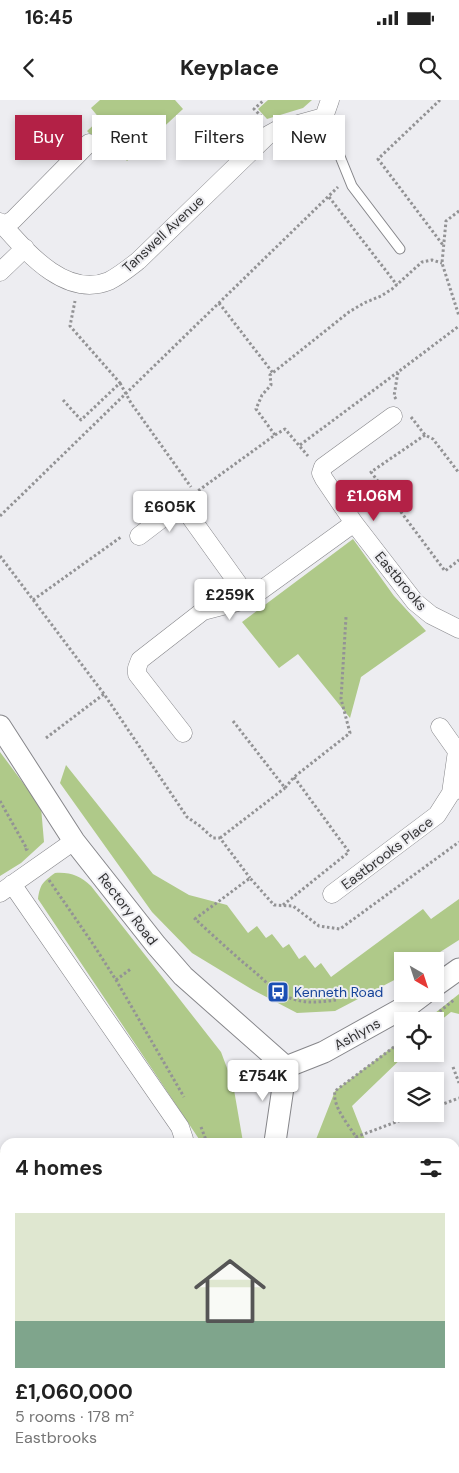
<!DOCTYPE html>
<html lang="en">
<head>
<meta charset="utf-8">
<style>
  body { margin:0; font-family:"DM Sans",sans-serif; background:#f6f6f6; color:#222; height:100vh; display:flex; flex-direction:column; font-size:19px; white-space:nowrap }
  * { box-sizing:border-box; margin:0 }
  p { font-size:16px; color:#767676 }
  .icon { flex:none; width:28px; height:28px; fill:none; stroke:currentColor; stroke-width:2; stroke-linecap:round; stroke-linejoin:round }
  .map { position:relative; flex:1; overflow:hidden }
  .sheet { position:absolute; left:0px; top:1038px; width:460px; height:336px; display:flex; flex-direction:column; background:#fff; border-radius:15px 15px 0 0; box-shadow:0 2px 8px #0003 }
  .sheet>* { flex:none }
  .top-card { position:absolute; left:15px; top:15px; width:430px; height:45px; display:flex; gap:10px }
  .needle { width:32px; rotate:141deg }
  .buttons { position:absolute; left:394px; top:852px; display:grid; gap:10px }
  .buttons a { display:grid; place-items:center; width:50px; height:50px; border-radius:0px; background:#fff; box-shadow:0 2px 8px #0003; font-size:25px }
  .price { position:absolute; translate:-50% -42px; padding:0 11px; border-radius:5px; background:#fff; color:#222; font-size:16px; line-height:32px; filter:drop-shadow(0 1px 2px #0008) }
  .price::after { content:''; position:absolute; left:50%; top:30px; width:15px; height:11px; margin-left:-8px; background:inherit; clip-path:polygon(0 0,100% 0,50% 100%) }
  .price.current { background:#b32146; color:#fff }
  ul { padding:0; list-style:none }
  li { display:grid; align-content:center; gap:10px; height:265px; padding:0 15px }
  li+li { border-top:1px solid #e0e0e0 }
  li span { display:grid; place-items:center; height:155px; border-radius:0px; color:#555 }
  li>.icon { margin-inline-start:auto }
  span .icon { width:90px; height:90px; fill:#fffc; stroke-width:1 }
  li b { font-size:21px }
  h2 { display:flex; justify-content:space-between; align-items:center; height:60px; padding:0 15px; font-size:21px }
  .tag { padding:0 18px; border-radius:0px; background:#fff; box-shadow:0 2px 8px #0003; font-size:18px; line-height:45px }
  .tag.current { background:#b32146; color:#fff }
  .status { display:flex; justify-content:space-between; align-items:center; height:35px; padding:0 25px; background:#fff; direction:ltr }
  .status svg { height:14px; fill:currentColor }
  header { display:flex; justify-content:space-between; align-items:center; height:65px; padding:0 15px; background:#fff; font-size:22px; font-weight:700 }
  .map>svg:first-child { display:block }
  .green { fill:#afc989 }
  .forest { fill:#aeca84 }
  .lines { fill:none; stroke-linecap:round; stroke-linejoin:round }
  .service-casing { stroke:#86868a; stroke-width:11 }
  .minor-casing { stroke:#86868a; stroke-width:19 }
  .tertiary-casing { stroke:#86868a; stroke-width:23 }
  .path { stroke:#939395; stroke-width:3; stroke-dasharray:2.5 2.5; stroke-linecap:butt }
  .service { stroke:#fff; stroke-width:9 }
  .minor { stroke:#fff; stroke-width:18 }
  .tertiary { stroke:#fff; stroke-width:21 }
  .labels { text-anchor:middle; stroke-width:4; stroke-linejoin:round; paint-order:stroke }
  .street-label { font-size:14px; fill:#333334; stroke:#ededf1 }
  .transit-label { font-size:14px; fill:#164399; stroke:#ededf1; text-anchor:start }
</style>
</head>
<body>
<div class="status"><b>16:45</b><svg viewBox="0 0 49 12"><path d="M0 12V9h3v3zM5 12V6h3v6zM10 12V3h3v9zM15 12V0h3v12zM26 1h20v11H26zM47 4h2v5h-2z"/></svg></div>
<header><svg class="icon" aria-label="back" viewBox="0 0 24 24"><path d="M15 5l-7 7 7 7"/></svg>Keyplace<svg class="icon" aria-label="search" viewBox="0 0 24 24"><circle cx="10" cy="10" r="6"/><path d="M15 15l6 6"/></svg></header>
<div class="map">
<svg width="459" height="1373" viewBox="0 0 459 1373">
  <rect width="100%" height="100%" fill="#ededf1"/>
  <path class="green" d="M100,0H175L183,9L127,61L105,37L96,40L87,31L100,19L91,8Z
    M268,0H312L303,8L267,19L258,9Z
    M353,439L394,496L426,531L361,577L350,618L298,554L279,568L242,522Z
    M0,652L41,707L44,742L21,763L0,776Z
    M66,665L153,774L189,795L227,805L248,833L257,826L266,838L272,834L283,848L289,844L299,859L305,855L315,868L321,863L331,877L423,809L431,819L459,799V840L426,861H402V876L335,911L297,913L253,890L192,853L152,812L60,683Z
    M55,773C71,772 80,776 91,786L221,952L233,984L243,1042H201L38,799C40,784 43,782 55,773Z
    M402,940V954H406L352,1006L366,1042H315L335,991Z
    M0,1051L5,1059V1224L0,1229Z
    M163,1369H207L210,1373H161Z
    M282,1369H336L331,1373H277Z
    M337,1369H370L375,1373H341Z"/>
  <path class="forest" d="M459,894V914L451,912L435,925V921H425Z
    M0,1058L5,1065V1112L0,1119Z
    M0,1323L5,1329V1369H33L36,1373H2L0,1370Z"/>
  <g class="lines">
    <g class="service-casing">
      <path id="service" d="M324,17L352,86L400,149"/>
    </g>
    <g class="minor-casing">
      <path id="minor" d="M0,122C26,151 65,199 109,181C119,176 129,168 138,161L268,35L277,30L324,17L330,0
        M3,126L13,120L89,43
        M0,172L25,148
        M393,316L323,367L321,373L324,379L354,423L415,502L431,515L459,529
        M139,436L181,404L249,499
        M440,627L457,651L451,693
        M183,633L137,574V568L140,560L203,511L249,499L354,423
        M12,784L180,1027L184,1039L183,1042
        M0,793L74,741
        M332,794L437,715L451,693L459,688
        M455,1257L459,1254
        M5,1264L3,1277L5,1287
        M384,1369L389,1373"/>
    </g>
    <g class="tertiary-casing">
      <path id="tertiary" d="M0,626L74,741L156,845L183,876L286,967
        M435,886L459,869
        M286,967L324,952L412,903L424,894
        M275,1042L286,967
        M146,1373L149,1369"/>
    </g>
    <path class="path" d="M440,0L378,59L443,145
      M262,17L254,9L264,0
      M329,97L397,185
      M459,111L446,121L442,163L459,216
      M219,203L273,273
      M120,283L131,303L191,387
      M396,299L394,296L398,272L459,226
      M63,300L81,320L120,283L70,226L75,201
      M411,317L425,335L433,339L459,373
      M275,335L285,329L308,356
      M425,335L371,372L445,471L459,460
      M300,345L398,272
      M195,392V393L275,335L256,309L262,295L271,285L270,275L349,212L364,203L381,196L392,189L422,162L432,160L442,163
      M0,416L338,87
      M0,456L104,594L187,717L200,726L213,738H220L250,778
      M33,500L121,437
      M233,621L285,688L294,677L350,633L341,599L346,517
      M46,638L104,594
      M0,701L27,749L25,750
      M220,738L285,688
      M49,780L93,844L116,880L184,997
      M283,805L349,752L294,677
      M116,880L132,868
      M336,900C321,902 305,904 290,898C277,893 266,882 256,873C235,856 215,837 195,819L250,778L274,805L293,806L319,826L340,829L459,742
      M428,921L455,899
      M402,941L335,991C332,1006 348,1024 356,1037L417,1014
      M453,967L459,983
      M435,1007L459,998
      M201,1027L206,1040L205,1042
      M353,1042L356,1037
      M455,1066L459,1064
      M455,1137L459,1134
      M0,1200L5,1195
      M197,1369L203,1373
      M332,1369L337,1373
      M418,1369L420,1373
      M188,1373L189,1369
      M325,1373L330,1369"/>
    <use href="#service" class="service"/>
    <use href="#minor" class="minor"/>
    <use href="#tertiary" class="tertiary"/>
  </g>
  <defs>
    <g id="bus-square" transform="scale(1.125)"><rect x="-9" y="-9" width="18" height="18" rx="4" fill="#1a4fb4" stroke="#ededf1"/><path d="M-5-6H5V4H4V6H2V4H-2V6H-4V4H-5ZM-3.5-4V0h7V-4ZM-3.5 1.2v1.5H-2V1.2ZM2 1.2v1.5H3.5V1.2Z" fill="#fff"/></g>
  </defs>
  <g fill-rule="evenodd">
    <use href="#bus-square" x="278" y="892"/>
  </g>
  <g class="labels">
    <g class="street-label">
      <text transform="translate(163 134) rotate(-43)" y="5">Tanswell Avenue</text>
      <text transform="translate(401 481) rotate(50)" y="5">Eastbrooks</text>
      <text transform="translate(387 753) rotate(-37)" y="5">Eastbrooks Place</text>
      <text transform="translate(128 809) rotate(52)" y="5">Rectory Road</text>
      <text transform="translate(357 934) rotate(-29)" y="5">Ashlyns</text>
    </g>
    <g class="transit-label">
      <text x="294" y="897">Kenneth Road</text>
    </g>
  </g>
</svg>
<div class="buttons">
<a><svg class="needle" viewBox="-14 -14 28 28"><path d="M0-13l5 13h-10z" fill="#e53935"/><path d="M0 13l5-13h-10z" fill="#767676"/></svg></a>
<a><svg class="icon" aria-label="locate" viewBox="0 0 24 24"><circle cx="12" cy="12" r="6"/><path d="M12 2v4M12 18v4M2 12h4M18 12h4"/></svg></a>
<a><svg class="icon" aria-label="layers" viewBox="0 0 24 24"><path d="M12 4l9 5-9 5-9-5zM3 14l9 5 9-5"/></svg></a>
</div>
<b class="price current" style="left:374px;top:422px">£1.06M</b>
<b class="price" style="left:170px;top:433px">£605K</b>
<b class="price" style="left:230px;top:521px">£259K</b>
<b class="price" style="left:263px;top:1002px">£754K</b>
<div class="top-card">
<a class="tag current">Buy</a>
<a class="tag">Rent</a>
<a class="tag">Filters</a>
<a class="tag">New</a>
</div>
<section class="sheet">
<h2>4 homes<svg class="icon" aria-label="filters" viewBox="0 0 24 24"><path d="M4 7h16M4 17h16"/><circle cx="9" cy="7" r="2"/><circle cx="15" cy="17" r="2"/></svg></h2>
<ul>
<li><span style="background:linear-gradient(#dfe7d0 70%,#7fa58c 0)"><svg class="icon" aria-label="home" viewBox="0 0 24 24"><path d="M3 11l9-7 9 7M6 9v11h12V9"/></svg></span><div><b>£1,060,000</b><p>5 rooms · 178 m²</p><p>Eastbrooks</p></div></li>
</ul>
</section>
</div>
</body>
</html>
